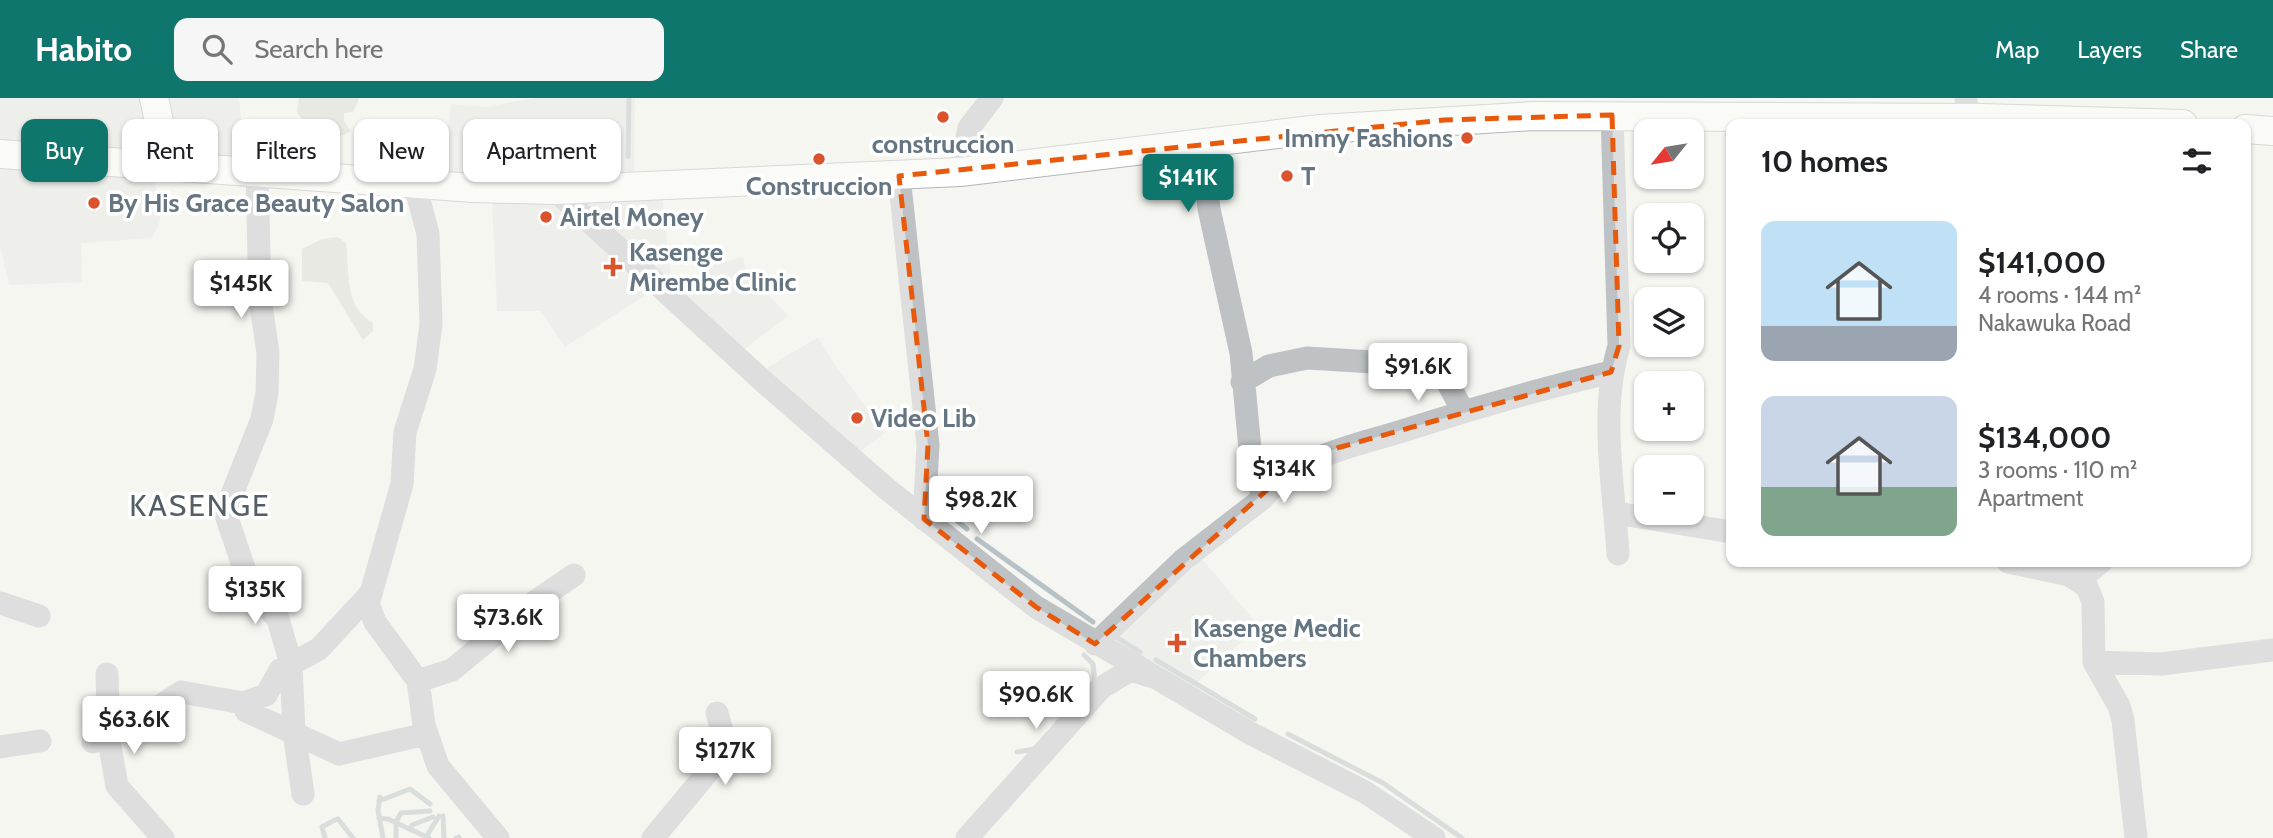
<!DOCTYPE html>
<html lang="en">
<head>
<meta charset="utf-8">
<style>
  body { margin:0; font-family:Cabin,sans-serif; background:#f6f6f6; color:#202124; height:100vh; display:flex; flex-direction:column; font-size:26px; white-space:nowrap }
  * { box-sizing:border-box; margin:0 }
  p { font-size:23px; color:#757577 }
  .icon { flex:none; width:38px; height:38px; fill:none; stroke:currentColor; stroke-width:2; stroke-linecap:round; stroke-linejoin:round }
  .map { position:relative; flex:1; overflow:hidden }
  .sheet { position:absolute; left:1726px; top:21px; width:525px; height:448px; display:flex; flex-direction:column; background:#fff; border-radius:14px; box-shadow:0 2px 5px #0004 }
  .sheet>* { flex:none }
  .banner { position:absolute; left:21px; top:21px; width:665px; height:63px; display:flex; gap:14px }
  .needle { width:46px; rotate:240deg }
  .tools { position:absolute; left:1634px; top:21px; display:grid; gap:14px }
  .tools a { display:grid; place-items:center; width:70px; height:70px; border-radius:14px; background:#fff; box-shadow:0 2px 5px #0004; font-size:35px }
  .price { position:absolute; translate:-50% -60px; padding:0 16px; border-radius:7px; background:#fff; color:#222; font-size:23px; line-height:46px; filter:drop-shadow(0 2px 4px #0008) }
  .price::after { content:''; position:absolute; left:50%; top:42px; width:21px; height:16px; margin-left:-10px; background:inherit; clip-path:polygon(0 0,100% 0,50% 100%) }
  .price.active { background:#0f766e; color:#fff }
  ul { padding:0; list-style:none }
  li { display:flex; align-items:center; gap:21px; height:175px; padding:0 35px }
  li span { display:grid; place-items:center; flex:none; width:196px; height:140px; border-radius:14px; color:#555 }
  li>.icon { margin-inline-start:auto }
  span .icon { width:84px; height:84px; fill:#fffc; stroke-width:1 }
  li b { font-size:30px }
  h2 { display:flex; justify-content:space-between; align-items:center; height:84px; padding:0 35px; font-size:30px }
  .pill { padding:0 24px; border-radius:14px; background:#fff; box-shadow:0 2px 5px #0004; font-size:24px; line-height:63px }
  .pill.active { background:#0f766e; color:#fff }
  header { display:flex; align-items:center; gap:42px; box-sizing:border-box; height:98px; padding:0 35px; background:#0f766e; color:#fff }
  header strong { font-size:33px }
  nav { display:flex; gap:38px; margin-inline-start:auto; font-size:24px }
  .search { width:490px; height:63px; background:#f6f6f6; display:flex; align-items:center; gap:18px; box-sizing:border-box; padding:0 24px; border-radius:14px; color:#757577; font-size:26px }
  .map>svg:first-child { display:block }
  .built { fill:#e5e6e5 }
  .green { fill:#d4dad1 }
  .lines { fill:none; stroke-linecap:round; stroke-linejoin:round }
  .stream { stroke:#b7c2c6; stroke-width:5 }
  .major-casing { stroke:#b1b6b9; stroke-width:30 }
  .minor { stroke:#bec2c5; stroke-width:23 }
  .major { stroke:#fff; stroke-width:28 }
  .marked { fill:none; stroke:#e8590c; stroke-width:5; stroke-dasharray:14 9; stroke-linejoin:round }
  .poi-dot { fill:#da532d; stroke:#fff; stroke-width:2.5 }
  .labels { text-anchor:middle; stroke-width:7; stroke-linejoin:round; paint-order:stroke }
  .poi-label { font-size:26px; font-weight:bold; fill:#657581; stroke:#fff; text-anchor:start }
  .quarter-label { font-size:30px; letter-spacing:2px; fill:#535e66; stroke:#fff }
</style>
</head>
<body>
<header>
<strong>Habito</strong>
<div class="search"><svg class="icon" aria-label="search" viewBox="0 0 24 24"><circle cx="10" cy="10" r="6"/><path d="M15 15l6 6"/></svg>Search here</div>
<nav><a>Map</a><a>Layers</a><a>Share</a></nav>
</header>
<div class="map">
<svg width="2273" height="740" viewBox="0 0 2273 740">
  <rect width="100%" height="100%" fill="#f5f5f1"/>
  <path class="built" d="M0,0H147L158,53L0,42Z
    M161,0H239L245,62L174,56Z
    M535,0H635L634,77L588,81L443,75L451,6L485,9Z
    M0,66L146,71L164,105L159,126L152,140L81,145L82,184L9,187L0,148Z
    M662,96L672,187L702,185L703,169L743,159L746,173L788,218L743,252L590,115L588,105L594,99Z
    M492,101L553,104L653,192L565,249L541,213H487H497Z
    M818,239L837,270L885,335L858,355L765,271Z
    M1196,454L1259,528L1192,589L1108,542Z"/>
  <path class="green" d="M299,0H359L353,14L344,15V23L351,33L344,37H312L308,27L297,15Z
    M338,139L346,145C350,174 343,208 373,225V233L363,242L328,185L302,183V151L322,141Z"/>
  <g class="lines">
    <path class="stream" d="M628,59L629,0
      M938,407L967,431
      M977,441L1093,524
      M1113,537L1140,554
      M1084,557L1093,566L1095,585
      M1156,562L1255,621
      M1128,584L1133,582L1149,587
      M1288,636L1383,685L1462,740
      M1017,654L1035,651
      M380,699L378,712L383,740
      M379,703L410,691L430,706
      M443,718L444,740
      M379,720L388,721L429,740
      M338,721L353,740
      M410,731L412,727L433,719
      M426,739L439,718
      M325,740L322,729L335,722
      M396,740V724L401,715L430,713
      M456,740L459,739"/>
    <g class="major-casing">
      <path id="major" d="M154,0L168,66
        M2245,31L2273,33
        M0,56L473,90L555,92L960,74L1320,31L1534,18L1981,20L2183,26"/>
    </g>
    <path class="minor" d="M1966,0L1967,20
      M1612,17L1619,248C1599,313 1614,390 1618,456
      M257,73L260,200L268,255L267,295L262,321L225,414L251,491L278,521L291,566L294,634L303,696
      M960,74L969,30L992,0
      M899,78L928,347L924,421
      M414,83L428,136L431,226L425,271L405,334L402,386L368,506L375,524L418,583L424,627L438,668L498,740
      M555,92L764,284L887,391L1036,509L1250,635L1365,694L1434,740
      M1242,284L1269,268L1307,260L1423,267L1444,278L1463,313
      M1263,400C1300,354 1362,347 1415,329C1480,308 1544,290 1611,274
      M1616,415L1731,434
      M2008,464L2069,477L2087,489L2093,504L2094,564L2119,608L2123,622L2136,740
      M2079,482L2101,464
      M0,505L39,518
      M1095,546L1183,462L1263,400L1250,351L1241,255L1209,111L1202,44
      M2094,564L2161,566L2273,552
      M107,576L109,643L117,688L163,740
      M418,583L452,572L533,505L574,477
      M246,613L339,656L426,636
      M93,644L130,617L154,612L181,594L243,605L266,597L280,572L319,551L370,496
      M0,649L40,643
      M653,740L718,662L724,640L717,615
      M967,740L1101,590L1137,568"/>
    <use href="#major" class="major"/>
  </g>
  <path d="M0 0H2273V740H0ZM1612,17L1619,248L1611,274L1337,350L1278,382L1095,546L1036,509L924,421L928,347L899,78L1444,22Z" fill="#f5f5f1" fill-opacity=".55" fill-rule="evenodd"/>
  <path class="marked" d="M1612,17L1619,248L1611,274L1337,350L1278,382L1095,546L1036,509L924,421L928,347L899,78L1444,22Z"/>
  <g class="poi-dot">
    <circle cx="943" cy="19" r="7"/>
    <circle cx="1467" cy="40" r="7"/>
    <circle cx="819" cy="61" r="7"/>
    <circle cx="1287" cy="78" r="7"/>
    <circle cx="94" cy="105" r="7"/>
    <circle cx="546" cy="119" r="7"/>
    <path d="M609.5 158.5h7v7h7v7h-7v7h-7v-7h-7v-7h7z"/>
    <circle cx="857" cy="320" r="7"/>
    <path d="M1173.5 534.5h7v7h7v7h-7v7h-7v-7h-7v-7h7z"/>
  </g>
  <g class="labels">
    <g class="poi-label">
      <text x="1453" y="49" text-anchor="end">Immy Fashions</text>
      <text x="943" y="55" text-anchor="middle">construccion</text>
      <text x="1301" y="87">T</text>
      <text x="819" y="97" text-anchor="middle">Construccion</text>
      <text x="108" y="114">By His Grace Beauty Salon</text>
      <text x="560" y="128">Airtel Money</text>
      <text x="629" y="163">Kasenge<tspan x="629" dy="30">Mirembe Clinic</tspan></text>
      <text x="871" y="329">Video Lib</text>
      <text x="1193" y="539">Kasenge Medic<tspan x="1193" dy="30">Chambers</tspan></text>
    </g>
    <g class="quarter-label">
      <text x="200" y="418">KASENGE</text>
    </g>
  </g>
</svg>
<div class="tools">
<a><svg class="needle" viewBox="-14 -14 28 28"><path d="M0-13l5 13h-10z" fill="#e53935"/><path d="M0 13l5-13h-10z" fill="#757577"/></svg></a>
<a><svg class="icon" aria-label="locate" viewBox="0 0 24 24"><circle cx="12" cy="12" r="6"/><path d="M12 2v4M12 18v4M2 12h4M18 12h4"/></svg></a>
<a><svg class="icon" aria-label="layers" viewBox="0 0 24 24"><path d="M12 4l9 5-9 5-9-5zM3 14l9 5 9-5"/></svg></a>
<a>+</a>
<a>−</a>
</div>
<b class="price active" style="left:1188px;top:116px">$141K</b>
<b class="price" style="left:241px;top:222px">$145K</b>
<b class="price" style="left:1418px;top:305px">$91.6K</b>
<b class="price" style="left:1284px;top:407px">$134K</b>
<b class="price" style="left:981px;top:438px">$98.2K</b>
<b class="price" style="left:255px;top:528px">$135K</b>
<b class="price" style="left:508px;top:556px">$73.6K</b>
<b class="price" style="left:1036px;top:633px">$90.6K</b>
<b class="price" style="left:134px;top:658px">$63.6K</b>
<b class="price" style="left:725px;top:689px">$127K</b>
<div class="banner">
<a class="pill active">Buy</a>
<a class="pill">Rent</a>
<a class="pill">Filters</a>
<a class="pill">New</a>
<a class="pill">Apartment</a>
</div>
<section class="sheet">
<h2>10 homes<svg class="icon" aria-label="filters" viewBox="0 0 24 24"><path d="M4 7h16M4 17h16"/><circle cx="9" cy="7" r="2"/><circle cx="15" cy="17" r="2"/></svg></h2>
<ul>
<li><span style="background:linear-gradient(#bfe0f5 75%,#9aa5b1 0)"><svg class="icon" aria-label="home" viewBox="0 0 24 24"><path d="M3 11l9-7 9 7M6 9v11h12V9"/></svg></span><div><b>$141,000</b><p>4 rooms · 144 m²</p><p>Nakawuka Road</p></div></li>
<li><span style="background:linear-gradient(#c9d6e8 65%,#7fa58c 0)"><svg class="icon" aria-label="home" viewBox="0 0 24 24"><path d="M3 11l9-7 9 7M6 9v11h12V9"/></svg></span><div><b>$134,000</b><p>3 rooms · 110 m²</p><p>Apartment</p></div></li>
</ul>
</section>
</div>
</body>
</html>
